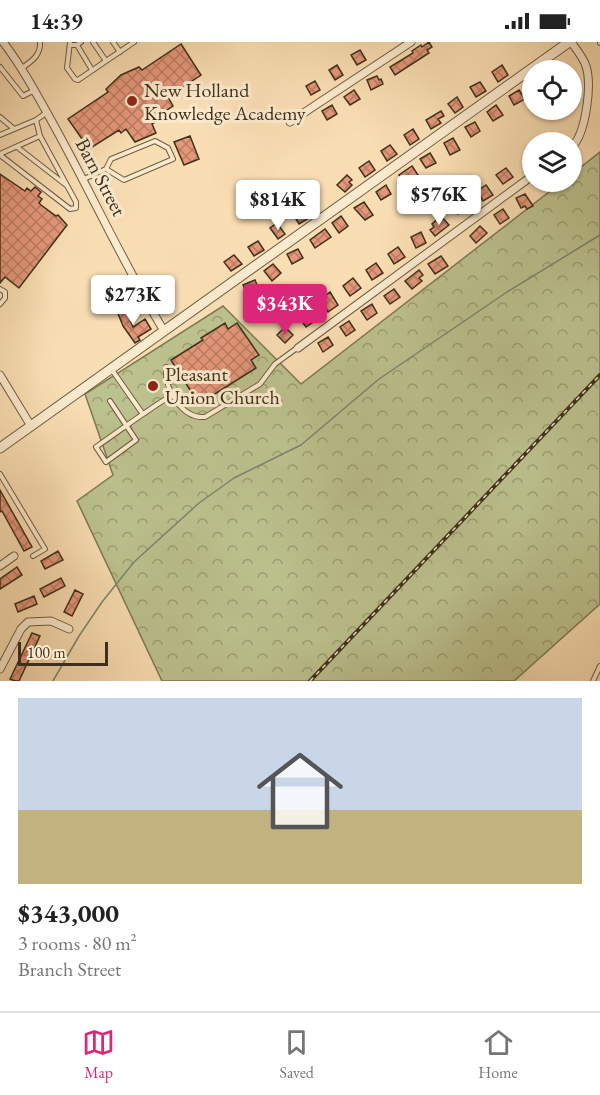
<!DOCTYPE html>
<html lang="en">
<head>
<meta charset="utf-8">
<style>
  body { margin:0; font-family:"EB Garamond",serif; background:#f2f2f2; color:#222; height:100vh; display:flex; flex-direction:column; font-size:22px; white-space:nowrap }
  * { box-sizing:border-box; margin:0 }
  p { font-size:20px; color:#767676 }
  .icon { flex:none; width:33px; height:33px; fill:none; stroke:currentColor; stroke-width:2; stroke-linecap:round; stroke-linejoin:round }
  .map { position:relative; height:639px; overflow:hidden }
  .panel { display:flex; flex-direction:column; background:#fff; flex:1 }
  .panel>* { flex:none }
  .buttons { position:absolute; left:522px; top:18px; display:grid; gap:12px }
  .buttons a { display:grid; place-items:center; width:60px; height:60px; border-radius:50%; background:#fff; box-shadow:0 2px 4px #0004; font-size:30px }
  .scale { position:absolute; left:18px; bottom:15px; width:90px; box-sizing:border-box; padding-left:6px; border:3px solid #3f301b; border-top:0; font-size:16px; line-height:21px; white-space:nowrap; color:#3f301b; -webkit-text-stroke:4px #fceace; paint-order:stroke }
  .price { position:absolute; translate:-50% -51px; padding:0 14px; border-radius:6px; background:#fff; color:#222; font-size:20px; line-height:39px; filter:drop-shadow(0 2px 3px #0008) }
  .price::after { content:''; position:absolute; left:50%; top:36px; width:18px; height:14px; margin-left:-9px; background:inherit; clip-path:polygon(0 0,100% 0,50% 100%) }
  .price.active { background:#db2777; color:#fff }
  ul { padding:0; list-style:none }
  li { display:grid; align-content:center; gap:12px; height:318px; padding:0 18px }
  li+li { border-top:2px solid #e0e0e0 }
  li span { display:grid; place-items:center; height:186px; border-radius:0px; color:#555 }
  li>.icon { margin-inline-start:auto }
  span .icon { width:108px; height:108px; fill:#fffc; stroke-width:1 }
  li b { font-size:26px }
  .status { display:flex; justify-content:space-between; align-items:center; height:42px; padding:0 30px; background:#fff; direction:ltr }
  .status svg { height:16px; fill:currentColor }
  .tab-bar { display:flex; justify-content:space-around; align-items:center; height:84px; border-top:2px solid #e0e0e0; background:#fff; font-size:16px; color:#767676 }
  .tab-bar a { display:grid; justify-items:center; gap:3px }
  .tab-bar .active { color:#db2777 }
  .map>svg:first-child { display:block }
  .forest { fill:url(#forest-crowns); stroke:#7e7954; stroke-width:1.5 }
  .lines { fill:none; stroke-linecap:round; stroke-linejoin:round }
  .stream { stroke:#79856f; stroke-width:1.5 }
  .building { fill:url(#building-cross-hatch); stroke:#3f301b; stroke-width:1.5 }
  .service-casing { stroke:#6e5c41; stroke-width:6 }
  .minor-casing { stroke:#6e5c41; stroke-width:9 }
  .tertiary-casing { stroke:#6e5c41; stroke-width:11 }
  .service { stroke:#fceace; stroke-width:4 }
  .minor { stroke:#fceace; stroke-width:7 }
  .tertiary { stroke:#fceace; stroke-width:9 }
  .rail-casing { stroke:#3f301b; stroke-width:4 }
  .rail { stroke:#fceace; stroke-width:1.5; stroke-dasharray:4.5; stroke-linecap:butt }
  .poi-dot { fill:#8f2418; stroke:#fceace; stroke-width:2 }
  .labels { text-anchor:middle; stroke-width:6; stroke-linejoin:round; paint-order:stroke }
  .poi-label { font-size:20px; fill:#3f301b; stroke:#fceace; text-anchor:start }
  .street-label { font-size:20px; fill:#3f301b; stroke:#fceace }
</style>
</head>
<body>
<div class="status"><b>14:39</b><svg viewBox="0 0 49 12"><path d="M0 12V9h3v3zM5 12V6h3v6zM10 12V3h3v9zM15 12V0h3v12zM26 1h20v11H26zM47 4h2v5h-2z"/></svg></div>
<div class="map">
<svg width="600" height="639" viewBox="0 0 600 639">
  <defs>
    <pattern id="forest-crowns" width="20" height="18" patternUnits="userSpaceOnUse" patternTransform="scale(1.5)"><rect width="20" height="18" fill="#bcc28e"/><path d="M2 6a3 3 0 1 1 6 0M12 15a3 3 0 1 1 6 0" fill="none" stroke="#9a9e73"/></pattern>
    <pattern id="building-cross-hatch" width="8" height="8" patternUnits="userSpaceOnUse" patternTransform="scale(1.5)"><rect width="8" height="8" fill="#e5977a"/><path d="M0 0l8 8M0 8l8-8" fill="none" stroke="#bb7c63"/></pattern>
  </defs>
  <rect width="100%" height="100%" fill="#fadeb3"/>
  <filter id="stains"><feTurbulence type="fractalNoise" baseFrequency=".00333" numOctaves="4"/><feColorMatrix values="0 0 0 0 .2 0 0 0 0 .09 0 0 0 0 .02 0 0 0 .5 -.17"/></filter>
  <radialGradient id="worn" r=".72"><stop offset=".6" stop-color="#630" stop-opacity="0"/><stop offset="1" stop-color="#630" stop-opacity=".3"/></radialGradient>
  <path class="forest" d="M600,110V562L514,639H162L77,459L113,433L85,352L223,264L301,342L562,140H572V132Z"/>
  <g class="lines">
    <path class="stream" d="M53,639L79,594L102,560L134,520L199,461L234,436L301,403L379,337L507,250L600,193"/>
  </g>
  <path class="building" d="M429,0L432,5L427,8L429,11L395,33L390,25L413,11L412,9L421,3L422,5Z
    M181,2L201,33L168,55L173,64L164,70L166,73L152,82L156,91L135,100L126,87L121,91L119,88L89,107L68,77L108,50L106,47L121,33L139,25L142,28Z
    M360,8L366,18L357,23L351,13Z
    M337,23L343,33L335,38L329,28Z
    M502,23L508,33L498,40L492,30Z
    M377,34L379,38L381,37L383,42L371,48L367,38Z
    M315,39L320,48L311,53L306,44Z
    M480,40L486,49L476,55L470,45Z
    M354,48L360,57L350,63L344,55Z
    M519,48L525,57L514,63L509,54Z
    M457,55L463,65L455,71L448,62Z
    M332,63L337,72L327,78L322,69Z
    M496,63L503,73L493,79L487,70Z
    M441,69L444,74L438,77L441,81L431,87L426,78Z
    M475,80L480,89L471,95L465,85Z
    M413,87L419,97L410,103L404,93Z
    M190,94L199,117L184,123L174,100Z
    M453,96L460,108L450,113L444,101Z
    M390,103L397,112L387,119L381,109Z
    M430,111L436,121L426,126L420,117Z
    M369,119L375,128L365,135L359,126Z
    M412,124L418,133L404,142L399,133Z
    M506,126L513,135L503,142L496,133Z
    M0,132L25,149L27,146L31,149L35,145L41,150L38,154L42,157L39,161L41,163L56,174L58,173L67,183L19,246L5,235L0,241Z
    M347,133L352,138L349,140L352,143L345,150L337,143Z
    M386,143L391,152L381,158L376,150Z
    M486,143L493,153L483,159L477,149Z
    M525,152L533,164L527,167L525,164L521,166L516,156Z
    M465,157L470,166L458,172L453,162Z
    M364,160L373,173L365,178L354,166Z
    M303,166L309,176L299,182L293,172Z
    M503,167L509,176L500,182L494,173Z
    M341,174L348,184L339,191L332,181Z
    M441,174L449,183L435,194L430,188L434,185L432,182Z
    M277,181L285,192L278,197L270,186Z
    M480,184L487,191L476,201L470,194Z
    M325,187L331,195L315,206L310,198Z
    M421,190L426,201L416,206L411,195Z
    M258,199L264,208L254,214L248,205Z
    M398,205L405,215L394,222L388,212Z
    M298,207L303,216L292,222L287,212Z
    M234,213L242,222L231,229L224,220Z
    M441,214L448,224L435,232L428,222Z
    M376,221L383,231L372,238L366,228Z
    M273,222L281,231L272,239L264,229Z
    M419,228L423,233L419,236L422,239L412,247L405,239Z
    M353,236L361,246L350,254L343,244Z
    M255,238L259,248L248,253L243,243Z
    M394,247L400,255L390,262L384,254Z
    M330,250L338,263L328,270L320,258Z
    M372,262L377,271L367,278L361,269Z
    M125,265L133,285L145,277L151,287L138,295L140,298L135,301L123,284L117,269Z
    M310,270L316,278L306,285L300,277Z
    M349,279L355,288L346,294L340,285Z
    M225,281L228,287L237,281L259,313L251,318L256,326L199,362L171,318L203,298L201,296Z
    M285,285L293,293L285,301L277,293Z
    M328,295L333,303L323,310L318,301Z
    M0,448L32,505L24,509L2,469L0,470Z
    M58,509L63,518L45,527L41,519Z
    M17,525L22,533L0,547V537Z
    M61,536L65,544L44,555L40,547Z
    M75,548L83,552L72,574L64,570Z
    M34,554L37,562L18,570L15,562Z
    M32,591L40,594L19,639H15L10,637Z"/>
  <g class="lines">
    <g class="service-casing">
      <path id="service" d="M70,0L67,26L75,37L78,38L134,0
        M93,0L106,19
        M113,0L120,10
        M600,0V1
        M70,3H77L81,0
        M77,3L92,28
        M0,25L23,54L35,48
        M22,26C32,19 41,13 40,0
        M0,75L14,87
        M0,93L36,78L46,71
        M17,105L66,143
        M0,112L40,94
        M0,113L70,167L76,166V160L40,94L36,78
        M84,137L106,127L111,117L155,99L168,106L173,117L124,138L106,127
        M0,247L5,250V256L0,262
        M166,325C164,347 182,377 205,375L260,342L275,322L297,306
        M112,328L142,371
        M110,359L136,398L106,420L96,405C122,387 146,369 172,353
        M0,432L45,507L33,514
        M593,639L600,624"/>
    </g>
    <g class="minor-casing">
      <path id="minor" d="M3,0C22,25 36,51 51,78C90,148 123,221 164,289
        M571,0C576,7 583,15 586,24C592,43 586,91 572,105
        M290,80L411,0
        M298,306L532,134
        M0,333L31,384
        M0,524L14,514
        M0,627L21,587L28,580L51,579L69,587"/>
    </g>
    <g class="tertiary-casing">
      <path id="tertiary" d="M0,406L569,0"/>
    </g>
    <use href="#service" class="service"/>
    <use href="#minor" class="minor"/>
    <use href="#tertiary" class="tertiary"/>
    <g class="rail-casing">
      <path id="rail" d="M310,639L600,333"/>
    </g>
    <use href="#rail" class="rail"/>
  </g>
  <g class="poi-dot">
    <circle cx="132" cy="59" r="6"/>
    <circle cx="153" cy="344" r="6"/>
  </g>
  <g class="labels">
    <g class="poi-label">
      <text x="144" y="55">New Holland<tspan x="144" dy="23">Knowledge Academy</tspan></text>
      <text x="165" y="339">Pleasant<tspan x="165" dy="23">Union Church</tspan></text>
    </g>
    <g class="street-label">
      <text transform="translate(101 135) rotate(62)" y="7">Barn Street</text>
    </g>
  </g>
  <rect width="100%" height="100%" filter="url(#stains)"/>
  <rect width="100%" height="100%" fill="url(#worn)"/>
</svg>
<div class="buttons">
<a><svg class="icon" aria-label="locate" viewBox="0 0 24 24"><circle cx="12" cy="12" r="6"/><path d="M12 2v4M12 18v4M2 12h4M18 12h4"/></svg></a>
<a><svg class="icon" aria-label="layers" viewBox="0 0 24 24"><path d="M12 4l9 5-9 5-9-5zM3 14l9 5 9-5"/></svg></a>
</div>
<div class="scale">100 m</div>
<b class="price" style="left:439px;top:184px">$576K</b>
<b class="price" style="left:278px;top:189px">$814K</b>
<b class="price" style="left:133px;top:284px">$273K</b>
<b class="price active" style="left:285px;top:293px">$343K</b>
</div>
<section class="panel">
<ul>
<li><span style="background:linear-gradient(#c9d6e8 60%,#c2b280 0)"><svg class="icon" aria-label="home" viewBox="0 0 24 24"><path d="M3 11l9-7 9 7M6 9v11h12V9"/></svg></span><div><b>$343,000</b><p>3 rooms · 80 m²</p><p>Branch Street</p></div></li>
</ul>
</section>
<nav class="tab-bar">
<a class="active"><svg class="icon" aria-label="map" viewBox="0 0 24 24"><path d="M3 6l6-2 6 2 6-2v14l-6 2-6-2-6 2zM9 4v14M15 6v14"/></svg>Map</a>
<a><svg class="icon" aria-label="saved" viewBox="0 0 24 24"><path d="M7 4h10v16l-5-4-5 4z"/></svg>Saved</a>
<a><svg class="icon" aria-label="home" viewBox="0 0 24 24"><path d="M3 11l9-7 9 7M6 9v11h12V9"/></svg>Home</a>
</nav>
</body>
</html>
